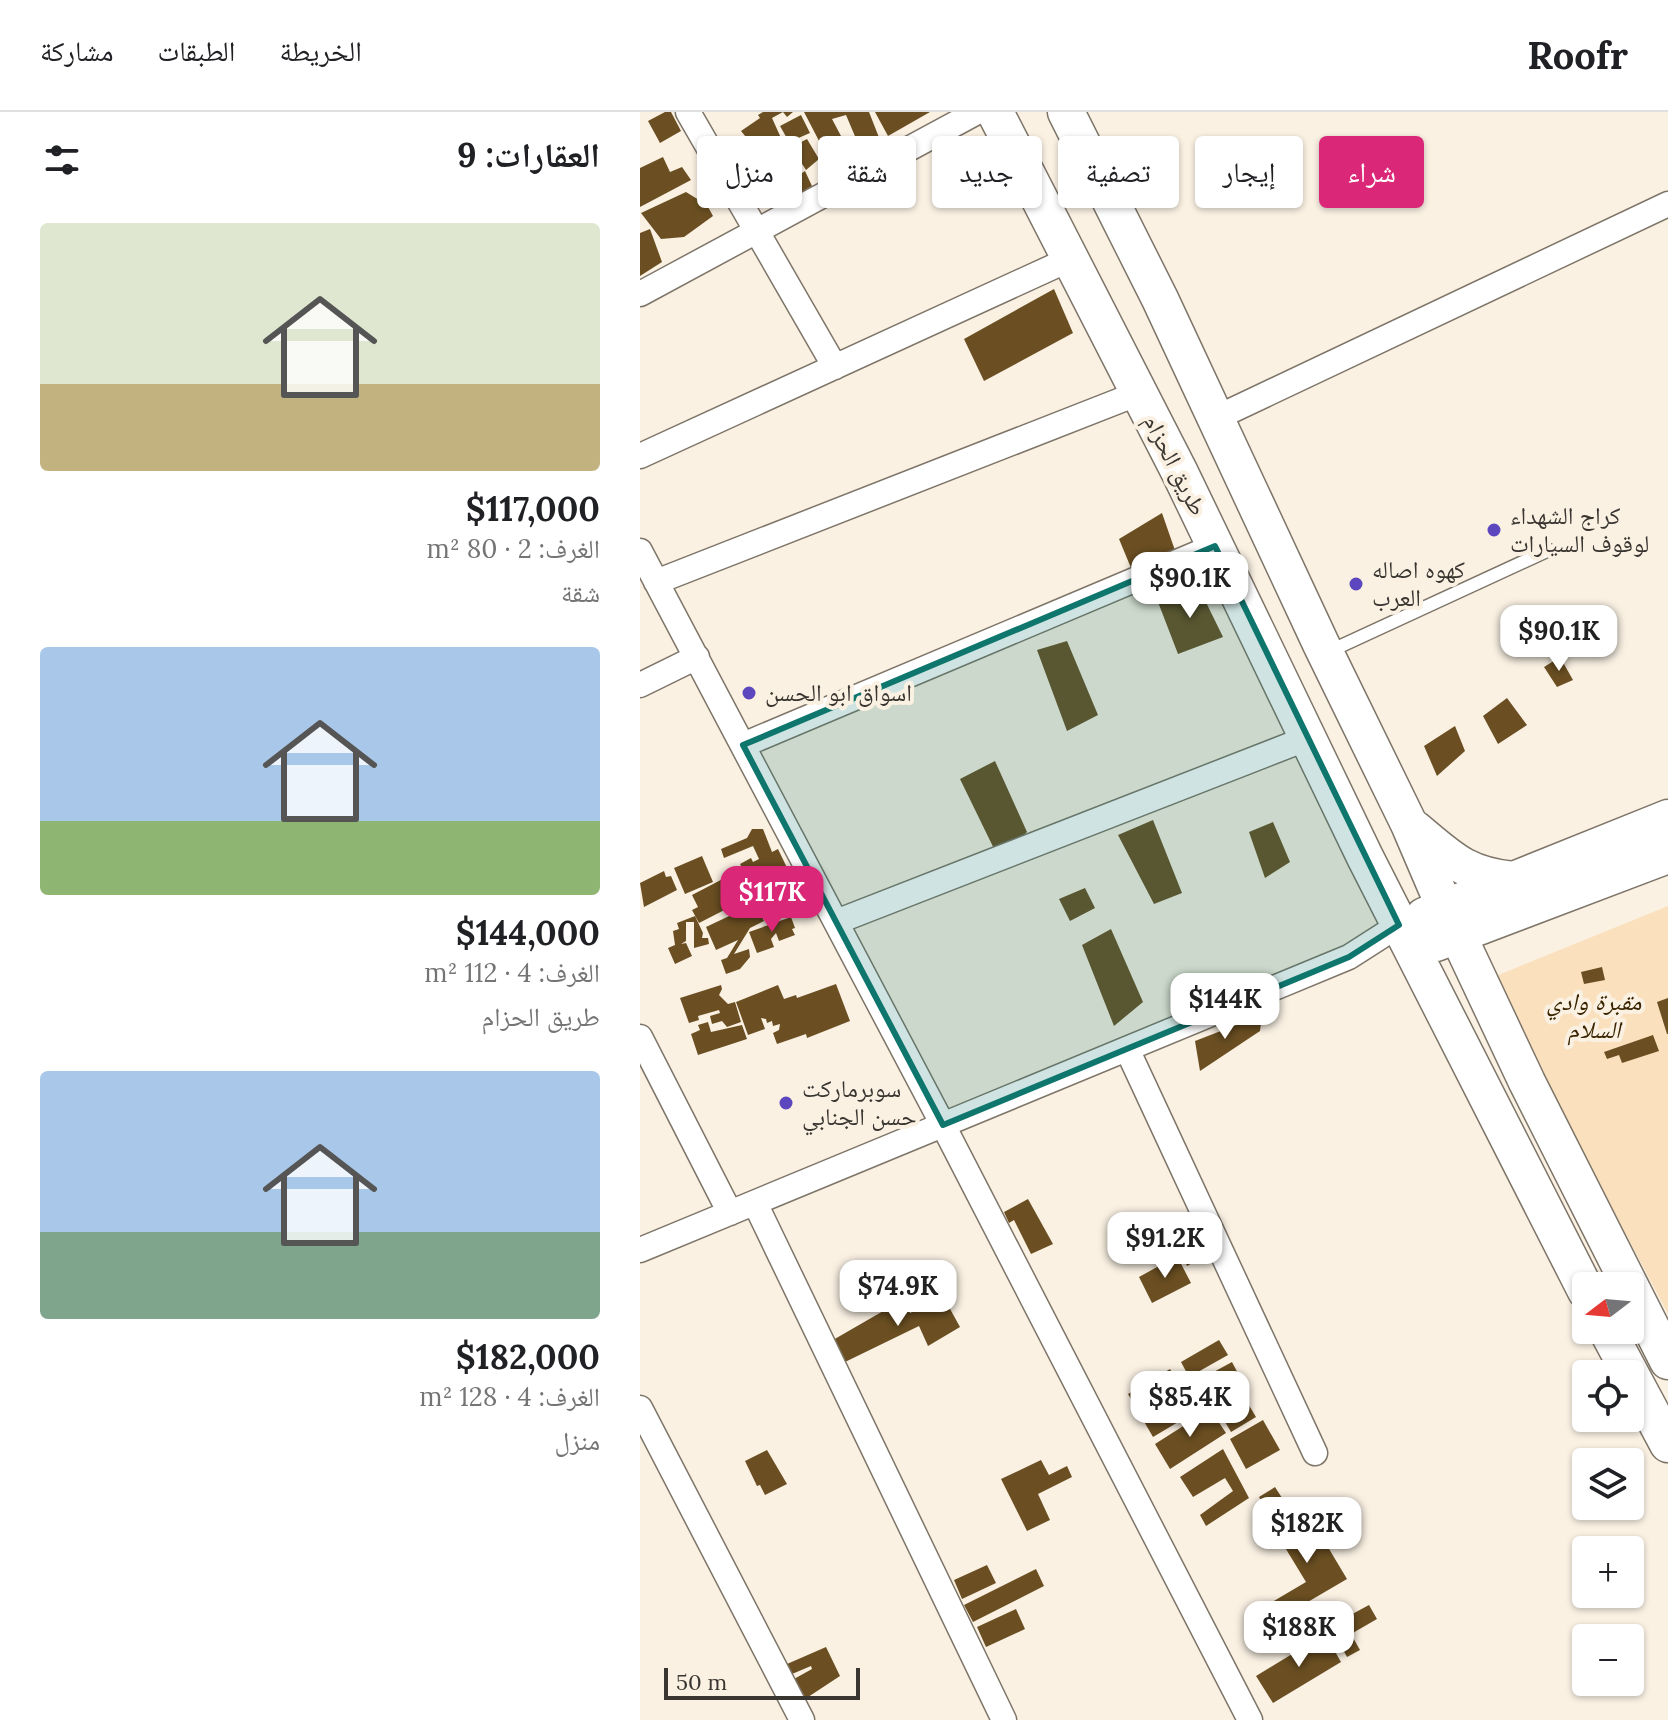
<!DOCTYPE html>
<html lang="ar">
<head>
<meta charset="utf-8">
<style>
  body { margin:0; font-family:Lora,"Noto Naskh Arabic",serif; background:#f6f6f6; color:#202124; direction:rtl; height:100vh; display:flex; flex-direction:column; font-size:30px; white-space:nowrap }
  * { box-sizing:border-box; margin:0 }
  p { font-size:26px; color:#757577 }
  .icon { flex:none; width:44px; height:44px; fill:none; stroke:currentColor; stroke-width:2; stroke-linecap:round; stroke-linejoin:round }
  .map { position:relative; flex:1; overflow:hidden; direction:ltr }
  .details { display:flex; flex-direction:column; background:#fff; width:640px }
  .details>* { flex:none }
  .hud { position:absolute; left:24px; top:24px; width:760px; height:72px; direction:rtl; display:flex; gap:16px }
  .needle { width:52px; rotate:254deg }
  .controls { position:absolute; left:932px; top:1160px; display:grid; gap:16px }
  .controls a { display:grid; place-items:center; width:72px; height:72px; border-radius:8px; background:#fff; box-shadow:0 2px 6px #0004; font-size:40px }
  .scale { position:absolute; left:24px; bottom:20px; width:196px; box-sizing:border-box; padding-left:8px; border:4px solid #393530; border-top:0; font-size:22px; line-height:28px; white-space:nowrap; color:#393530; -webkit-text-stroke:6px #faf1e3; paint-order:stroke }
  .price { position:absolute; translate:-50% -68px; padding:0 18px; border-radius:16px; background:#fff; color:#222; font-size:26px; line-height:52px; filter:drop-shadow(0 2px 4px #0008) }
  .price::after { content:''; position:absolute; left:50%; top:48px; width:24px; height:18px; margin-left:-12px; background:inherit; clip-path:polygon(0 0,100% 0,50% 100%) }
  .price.active { background:#db2777; color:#fff }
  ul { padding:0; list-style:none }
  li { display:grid; align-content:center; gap:16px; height:424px; padding:0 40px }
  li span { display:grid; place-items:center; height:248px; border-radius:8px; color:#555 }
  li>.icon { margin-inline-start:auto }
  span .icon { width:144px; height:144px; fill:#fffc; stroke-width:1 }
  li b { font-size:34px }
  h2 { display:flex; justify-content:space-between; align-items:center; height:96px; padding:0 40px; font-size:34px }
  .pill { padding:0 28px; border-radius:8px; background:#fff; box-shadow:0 2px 6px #0004; font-size:28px; line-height:72px }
  .pill.active { background:#db2777; color:#fff }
  header { display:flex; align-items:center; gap:48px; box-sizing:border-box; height:112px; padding:0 40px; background:#fff; border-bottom:2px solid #e0e0e0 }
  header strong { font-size:38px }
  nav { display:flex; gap:44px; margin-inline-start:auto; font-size:28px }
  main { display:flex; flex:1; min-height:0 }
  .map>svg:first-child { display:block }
  .green { fill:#fae0bc }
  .building { fill:#6b4f22 }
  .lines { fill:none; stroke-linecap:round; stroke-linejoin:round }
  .lane-casing { stroke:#7e7569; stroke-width:15 }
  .street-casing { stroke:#7e7569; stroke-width:27 }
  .secondary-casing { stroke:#7e7569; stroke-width:39 }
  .lane { stroke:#fff; stroke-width:12 }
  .street { stroke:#fff; stroke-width:24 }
  .secondary { stroke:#fff; stroke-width:36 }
  .marked { fill:#0f766e; fill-opacity:0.2; stroke:#0f766e; stroke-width:6; stroke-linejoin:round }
  .poi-dot { fill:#5d47bf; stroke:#faf1e3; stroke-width:3 }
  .labels { text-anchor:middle; stroke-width:8; stroke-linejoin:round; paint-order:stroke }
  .street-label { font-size:24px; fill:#393530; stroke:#faf1e3 }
  .poi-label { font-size:24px; fill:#393530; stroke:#faf1e3; text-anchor:start }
  .park-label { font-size:24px; font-style:italic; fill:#3a2500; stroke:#faf1e3 }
</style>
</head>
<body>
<header>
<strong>Roofr</strong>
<nav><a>الخريطة</a><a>الطبقات</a><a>مشاركة</a></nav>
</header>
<main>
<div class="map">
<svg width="1028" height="1608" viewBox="0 0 1028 1608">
  <rect width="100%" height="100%" fill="#faf1e3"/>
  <path class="green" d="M1028,794V1202L851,866Z"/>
  <path class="building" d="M25,0H31L41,19L20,31L8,9Z
    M123,0H153L147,5L143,0L132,6L141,26L119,41L101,19L120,6L118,3Z
    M164,0H229L240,28L220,36L206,3L192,7L210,41L191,52Z
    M235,0H290L248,24Z
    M161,3L170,21L149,30L140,14Z
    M167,27L179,47L166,58L155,41L160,51L154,54L159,63L165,59L172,74L142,91L140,88L132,92L122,75L106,83L96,65Z
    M105,31L116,47L93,58L81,42Z
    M23,45L30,60L42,55L51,68L0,95V56Z
    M46,80L67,93L73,104L44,125L21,127L1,101Z
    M10,117L22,150L0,164V121Z
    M414,177L433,221L344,269L324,227Z
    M522,401L539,450L496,468L479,427Z
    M558,474L583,525L538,542L518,490Z
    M427,529L458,603L427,619L397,538Z
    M920,545L933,568L917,575L904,555Z
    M867,586L887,613L858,632L843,604Z
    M815,614L825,639L797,664L784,634Z
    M355,649L387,720L359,747L320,667Z
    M513,708L542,781L514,792L478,723Z
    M633,710L650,750L625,766L609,720Z
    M112,717H123L132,740L138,737L151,764L59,811L52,798L58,795L52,783L98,759L106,774L122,766L118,759L107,765L100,752L111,746L113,750L119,747L113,734L84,746L81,737L107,726Z
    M62,744L73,770L45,782L34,756Z
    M24,759L26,765L31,764L37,778L4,795L0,771Z
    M148,776L149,779L117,794L124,809L110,816L94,842L109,837L110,845L100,857L86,862L81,848L87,846L98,828L76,838L66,815Z
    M445,776L455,796L430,809L419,787Z
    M55,804L63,821L62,826H68L69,832L54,836V810H46V829L41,832L46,831L52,844L35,852L28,836L35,833L33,819L39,817L37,811Z
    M151,805L155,816L152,817L155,823L139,829L136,821L131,827L134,835L117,841L109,820Z
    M471,817L503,890L474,914L442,833Z
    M962,855L965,868L944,872L941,860Z
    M196,872L210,909L167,926L166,922L137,932L133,921L139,918L140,912L133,914L132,909L127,911L126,907L121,906L125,917L108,923L96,890L138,873L144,887L156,883L157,886Z
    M81,873L82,877L79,883L88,892L95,890L101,910L87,915L82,909L72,912L70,904L80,901L79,898L58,904L59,908L49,911L40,886Z
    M1028,886V922H1027L1017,890Z
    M622,903L620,919L560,959L555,929Z
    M68,910L71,920L102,913L107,927L58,943L51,922L60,918L58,913Z
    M1013,923L1019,939L982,951L979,943L967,947L964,940Z
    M388,1087L413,1132L391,1142L374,1108L369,1111L364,1100Z
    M558,1106L572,1140L547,1154L531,1117Z
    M537,1144L551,1171L512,1191L499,1165Z
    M304,1186L320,1215L288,1234L279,1214L205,1250L193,1228L264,1187L270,1201Z
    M579,1228L588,1243L549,1265L541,1250Z
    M592,1250L601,1267L556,1291L548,1274Z
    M530,1257L555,1300L513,1325L488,1282Z
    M600,1278L616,1305L591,1320L575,1293Z
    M570,1297L586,1321L530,1357L515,1332Z
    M623,1308L640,1338L606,1357L590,1327Z
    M583,1337L609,1386L566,1414L560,1403L593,1379L585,1366L553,1385L540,1365Z
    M127,1338L147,1372L125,1383L120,1373L117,1374L105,1349Z
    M401,1348L409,1363L427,1354L432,1365L398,1382L410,1408L387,1419L361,1367Z
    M635,1375L651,1400L635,1410L619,1385Z
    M667,1400L707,1467L637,1508L627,1493L666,1470L635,1419Z
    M347,1453L356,1471L322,1487L314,1468Z
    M396,1457L404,1474L333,1510L324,1493Z
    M729,1493L737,1507L711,1522L720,1538L707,1545L690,1514Z
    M376,1497L385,1517L346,1535L337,1515Z
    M685,1522L701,1550L633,1591L616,1564Z
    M186,1535L200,1564L162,1589L154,1567L172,1557L171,1554L152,1562L147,1552Z"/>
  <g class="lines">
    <g class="lane-casing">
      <path id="lane" d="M690,539L909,438"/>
    </g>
    <g class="street-casing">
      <path id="street" d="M48,0L195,255
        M0,182L337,0
        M576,306L1028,92
        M0,344L430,147
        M0,439L303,1013L610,1608
        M16,470L499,281
        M0,573L57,545
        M103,633L575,434
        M196,810L668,626
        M0,925L90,1101
        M487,937L675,1341
        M115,1091L364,1608
        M0,1138L709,845L759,813
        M0,1296L162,1608"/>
    </g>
    <g class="secondary-casing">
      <path id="secondary" d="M355,0L540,361L725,745L946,1179
        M426,0L520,187L681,532L769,712L805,796L887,970L1028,1249
        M775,717C811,747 825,763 873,768
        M784,804L1028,706
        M796,831L1028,743
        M967,1218L1028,1332"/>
    </g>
    <use href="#lane" class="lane"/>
    <use href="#street" class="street"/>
    <use href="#secondary" class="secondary"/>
  </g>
  <path class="marked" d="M575,434L759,813L709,845L303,1013L103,633Z"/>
  <g class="poi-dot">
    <circle cx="854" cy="418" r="8"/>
    <circle cx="716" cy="472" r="8"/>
    <circle cx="109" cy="581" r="8"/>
    <circle cx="146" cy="991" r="8"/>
  </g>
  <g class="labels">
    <g class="street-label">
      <text transform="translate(535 353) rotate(63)" y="8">طريق الحزام</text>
    </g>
    <g class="poi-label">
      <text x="870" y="412">كراج الشهداء<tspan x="870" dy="28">لوقوف السيارات</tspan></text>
      <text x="732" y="466">كهوه اصاله<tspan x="732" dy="28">العرب</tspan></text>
      <text x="125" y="589">اسواق ابو الحسن</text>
      <text x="162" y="985">سوبرماركت<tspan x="162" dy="28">حسن الجنابي</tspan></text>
    </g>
    <g class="park-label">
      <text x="954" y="898">مقبرة وادي<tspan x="954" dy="28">السلام</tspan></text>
    </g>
  </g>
</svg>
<div class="controls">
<a><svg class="needle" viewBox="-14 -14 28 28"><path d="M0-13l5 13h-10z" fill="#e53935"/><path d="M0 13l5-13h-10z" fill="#757577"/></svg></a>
<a><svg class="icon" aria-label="locate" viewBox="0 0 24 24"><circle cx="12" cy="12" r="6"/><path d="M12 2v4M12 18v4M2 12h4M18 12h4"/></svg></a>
<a><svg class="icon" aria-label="layers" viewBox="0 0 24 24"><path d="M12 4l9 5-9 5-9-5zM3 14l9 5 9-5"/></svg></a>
<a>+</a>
<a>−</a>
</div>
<div class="scale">50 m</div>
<b class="price" style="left:550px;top:508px">$90.1K</b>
<b class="price" style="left:919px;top:561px">$90.1K</b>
<b class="price active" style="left:132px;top:822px">$117K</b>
<b class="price" style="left:585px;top:929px">$144K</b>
<b class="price" style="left:525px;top:1168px">$91.2K</b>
<b class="price" style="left:258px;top:1216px">$74.9K</b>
<b class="price" style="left:550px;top:1327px">$85.4K</b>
<b class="price" style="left:667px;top:1453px">$182K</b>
<b class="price" style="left:659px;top:1557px">$188K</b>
<div class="hud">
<a class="pill active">شراء</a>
<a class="pill">إيجار</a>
<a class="pill">تصفية</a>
<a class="pill">جديد</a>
<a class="pill">شقة</a>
<a class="pill">منزل</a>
</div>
</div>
<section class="details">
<h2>العقارات: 9<svg class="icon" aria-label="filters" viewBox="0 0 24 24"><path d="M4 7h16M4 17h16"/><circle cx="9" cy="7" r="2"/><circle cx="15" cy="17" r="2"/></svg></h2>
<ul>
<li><span style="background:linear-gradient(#dfe7d0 65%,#c2b280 0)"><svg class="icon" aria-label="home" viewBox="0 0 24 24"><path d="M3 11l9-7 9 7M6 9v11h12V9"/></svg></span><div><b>$117,000</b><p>الغرف: 2 · 80 m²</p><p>شقة</p></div></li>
<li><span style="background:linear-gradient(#a9c7e8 70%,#8fb573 0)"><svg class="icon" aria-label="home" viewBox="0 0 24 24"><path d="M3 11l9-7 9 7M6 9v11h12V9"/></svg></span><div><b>$144,000</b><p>الغرف: 4 · 112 m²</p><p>طريق الحزام</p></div></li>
<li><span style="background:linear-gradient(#a9c7e8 65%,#7fa58c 0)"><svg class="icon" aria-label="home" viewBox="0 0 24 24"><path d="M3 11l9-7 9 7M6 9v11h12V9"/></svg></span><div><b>$182,000</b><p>الغرف: 4 · 128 m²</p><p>منزل</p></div></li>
</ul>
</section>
</main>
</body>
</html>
